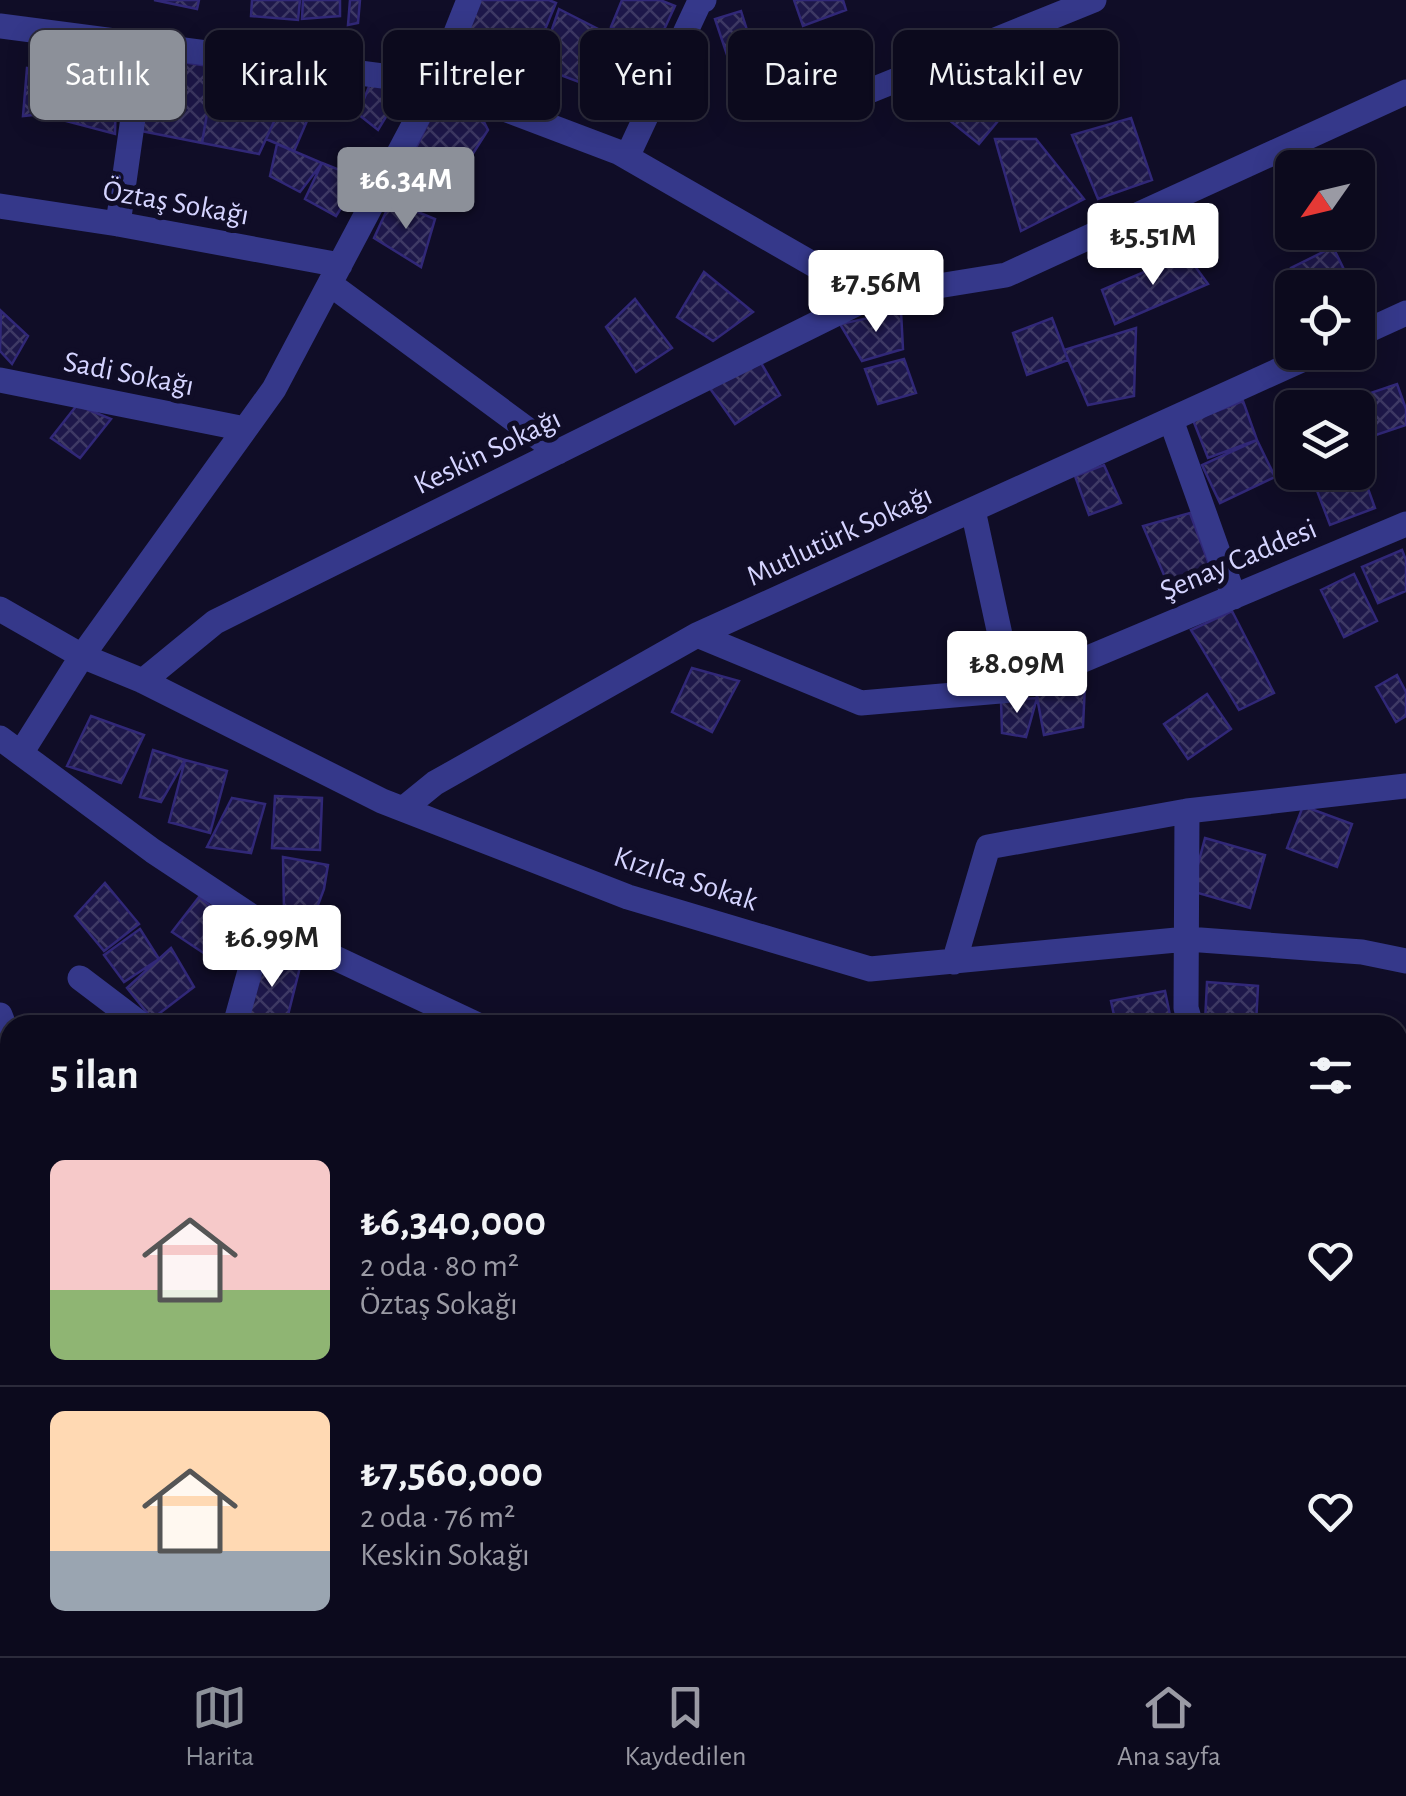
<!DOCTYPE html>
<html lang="tr">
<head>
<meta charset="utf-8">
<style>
  body { margin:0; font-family:"Alegreya Sans",sans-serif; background:#151326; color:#f1f3f6; height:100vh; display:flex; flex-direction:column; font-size:38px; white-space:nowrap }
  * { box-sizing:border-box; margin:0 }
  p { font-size:32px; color:#9a9aa4 }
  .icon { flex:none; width:55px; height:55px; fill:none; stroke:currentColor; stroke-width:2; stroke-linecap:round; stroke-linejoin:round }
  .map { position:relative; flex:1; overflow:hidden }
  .sheet { position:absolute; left:0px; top:1015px; width:1408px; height:642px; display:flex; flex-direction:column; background:#0c0a1d; border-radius:30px 30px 0 0; box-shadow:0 5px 25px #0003,0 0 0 2px #2c2b3b }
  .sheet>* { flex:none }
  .guide { position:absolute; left:30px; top:30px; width:1348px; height:90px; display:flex; gap:20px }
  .needle { width:65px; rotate:236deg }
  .buttons { position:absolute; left:1275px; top:150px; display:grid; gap:20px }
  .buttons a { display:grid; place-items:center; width:100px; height:100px; border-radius:15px; background:#0c0a1d; box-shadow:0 5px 25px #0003,0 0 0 2px #2c2b3b; font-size:50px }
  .price { position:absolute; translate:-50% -85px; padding:0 22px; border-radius:10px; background:#fff; color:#222; font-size:32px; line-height:65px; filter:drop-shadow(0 2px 5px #0008) }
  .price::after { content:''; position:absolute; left:50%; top:60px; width:30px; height:22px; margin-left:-15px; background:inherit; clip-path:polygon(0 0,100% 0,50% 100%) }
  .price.on { background:#8c9099; color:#fff }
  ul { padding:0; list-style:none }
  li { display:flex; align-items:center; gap:30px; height:250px; padding:0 50px }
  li+li { border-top:2px solid #2c2b3b }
  li span { display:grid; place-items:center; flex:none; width:280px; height:200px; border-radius:15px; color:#555 }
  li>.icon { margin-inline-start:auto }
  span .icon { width:120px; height:120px; fill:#fffc; stroke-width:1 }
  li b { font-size:42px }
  h2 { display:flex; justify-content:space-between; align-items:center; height:120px; padding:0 50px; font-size:42px }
  .tag { padding:0 35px; border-radius:15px; background:#0c0a1d; box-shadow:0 5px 25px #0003,0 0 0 2px #2c2b3b; font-size:35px; line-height:90px }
  .tag.on { background:#8c9099; color:#fff }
  .tabs { display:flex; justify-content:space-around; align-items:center; height:140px; border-top:2px solid #2c2b3b; background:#0c0a1d; font-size:28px; color:#9a9aa4 }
  .tabs a { display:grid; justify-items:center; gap:5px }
  .tabs .on { color:#8c9099 }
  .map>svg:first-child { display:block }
  .building { fill:url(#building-cross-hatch); stroke:#312878; stroke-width:2.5 }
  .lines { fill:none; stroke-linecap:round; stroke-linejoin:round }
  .minor { stroke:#35388a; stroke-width:25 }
  .tertiary { stroke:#35388a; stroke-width:25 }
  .labels { text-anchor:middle; stroke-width:10; stroke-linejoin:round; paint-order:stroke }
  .street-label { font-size:30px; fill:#d5d4ff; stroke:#100d27 }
</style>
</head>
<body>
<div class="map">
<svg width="1406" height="1656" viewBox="0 0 1406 1656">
  <defs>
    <pattern id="building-cross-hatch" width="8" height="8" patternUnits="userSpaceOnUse" patternTransform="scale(2.5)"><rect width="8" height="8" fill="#1e184a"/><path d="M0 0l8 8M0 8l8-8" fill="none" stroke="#3e3965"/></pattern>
  </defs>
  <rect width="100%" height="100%" fill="#100d27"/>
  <path class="building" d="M154,0H199L197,9Z
    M252,0H300L298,20L251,16Z
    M303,0H340V16L302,19Z
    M350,0H360L358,23L348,25Z
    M479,0H549L556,3L529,68L462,40Z
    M622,0H660L675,6L655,49L611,27Z
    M794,0H843L846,10L803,26Z
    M559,9L606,33L579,82L539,67Z
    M741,11L752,46L727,55L715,19Z
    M600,44L643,61L627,102L591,81Z
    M977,54L1022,92L979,144L933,107Z
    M149,57L215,67L202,143L141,131Z
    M215,67L293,81L259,154L202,143Z
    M27,68L53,71L42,114L23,116Z
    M61,81L116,93L115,134L55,118Z
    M370,84L403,89L378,130L358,114Z
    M288,91L313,107L294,151L266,139Z
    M438,102L484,122L488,130L437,210L397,188Z
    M1131,118L1152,180L1098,199L1072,135Z
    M995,139H1036L1084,199L1021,231Z
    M277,144L322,163L300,192L270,176Z
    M322,163L360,178L336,216L305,199Z
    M391,201L435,219L421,267L374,238Z
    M1333,247L1353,288H1298L1291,268Z
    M1186,254L1208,284L1115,324L1102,290Z
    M704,272L753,312L713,341L677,317Z
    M635,299L672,348L636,372L606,327Z
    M1,311L28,336L12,364L0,351Z
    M901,311L903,349L862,361L840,324Z
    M1052,318L1068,360L1027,375L1013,333Z
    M1136,328L1134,396L1088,405L1064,350Z
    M904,359L916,393L878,404L865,369Z
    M761,363L780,395L735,424L709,387Z
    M1397,384L1406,409V425L1358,441V408H1342L1341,403Z
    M1243,401L1257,440L1208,458L1193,420Z
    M77,405L111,419L80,458L51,438Z
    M1257,440L1275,477L1220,503L1202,465Z
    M1358,461L1375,508L1330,525L1310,472H1358Z
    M1104,465L1121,503L1089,515L1075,476Z
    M1190,513L1212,572L1170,589L1143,526Z
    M1402,550L1406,560V591L1378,603L1362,567Z
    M1354,574L1377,621L1344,637L1321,590Z
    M1232,611L1274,693L1239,710L1191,630Z
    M692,668L739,681L712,732L672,712Z
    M1397,675L1406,692V716L1396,722L1376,687Z
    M1034,681L1085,684L1083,727L1044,735Z
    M1207,694L1231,729L1188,759L1164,724Z
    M1037,698L1026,737L1002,733L1001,700Z
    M91,716L144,735L121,783L67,766Z
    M153,750L185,760L161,802L140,797Z
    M185,760L227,771L210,833L169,822Z
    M275,796L322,798L320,850L272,848Z
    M232,798L265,804L251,853L207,847Z
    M1303,806L1352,824L1337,867L1287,848Z
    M1205,838L1265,855L1250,908L1191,891Z
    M283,857L328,865L324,889L315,913L284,910Z
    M105,883L139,924L104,951L75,916Z
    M199,897L244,933L214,960L172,932Z
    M140,929L159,959L124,982L104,955Z
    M171,948L194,987L152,1019L127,988Z
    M259,957L301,963L286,1023L243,1015Z
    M1207,982L1258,986L1256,1025L1205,1022Z
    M1165,991L1172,1025H1116L1111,1001Z
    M1096,1016L1098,1025H1045Z
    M10,1108V1158L0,1163V1110Z
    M1398,1226L1406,1229V1317L1398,1314Z
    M1398,1321L1406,1324L1405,1366L1398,1363Z
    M0,1393L10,1407V1433L0,1441Z
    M1398,1410L1406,1413V1487L1398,1484Z
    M8,1435L10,1489L4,1492L0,1489V1441Z
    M0,1581L10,1590V1606L0,1622Z
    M18,1648H52L58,1656H10L8,1652Z
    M95,1648H154L158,1656H99Z
    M382,1648H442L440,1656H383Z
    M518,1648H559L555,1656H517Z
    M682,1648H730L724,1656H691Z
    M836,1648H854L864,1656H831Z
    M962,1648H1029L1027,1656H960Z
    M1299,1648H1339L1335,1656H1296Z"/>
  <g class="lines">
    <path class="minor" d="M0,26L436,83L618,152L870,297L1006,275L1406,92
      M867,92L1094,0
      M627,157L700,1L704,0
      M0,206L118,224L340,265
      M118,224L143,47
      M330,284L558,452
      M1358,335L1406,313
      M0,380L245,429
      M1171,420L1234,597
      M973,510L1012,690
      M0,609L82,656L143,681L382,801L628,897L870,969L1187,939L1362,952L1406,961
      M697,635L861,703L1012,690L1406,524
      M143,681L215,622L870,297
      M0,738L153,851L263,924L478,1025
      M21,753L82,656L274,389L436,83L469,0
      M403,809L435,783L697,635L1319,352
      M954,962L988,847L1187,811
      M80,978L142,1025
      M0,1015L10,1041
      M235,1025L263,924
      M1191,1025L1186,1008L1187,811L1406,786
      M0,1069L10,1054
      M1398,1493L1406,1496
      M0,1527L10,1542
      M80,1648L85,1656
      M380,1648L381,1656
      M892,1648L900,1656
      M1105,1648L1130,1656
      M621,1656L624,1648"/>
    <path class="tertiary" d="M1398,1191L1406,1195
      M0,1221L10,1229"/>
  </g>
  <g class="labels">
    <g class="street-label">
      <text transform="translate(176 202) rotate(10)" y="10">Öztaş Sokağı</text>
      <text transform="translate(129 373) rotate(11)" y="10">Sadi Sokağı</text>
      <text transform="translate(487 451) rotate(-26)" y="10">Keskin Sokağı</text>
      <text transform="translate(839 535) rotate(-25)" y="10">Mutlutürk Sokağı</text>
      <text transform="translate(1238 559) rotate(-23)" y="10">Şenay Caddesi</text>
      <text transform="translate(686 878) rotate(18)" y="10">Kızılca Sokak</text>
    </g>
  </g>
</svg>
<div class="buttons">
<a><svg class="needle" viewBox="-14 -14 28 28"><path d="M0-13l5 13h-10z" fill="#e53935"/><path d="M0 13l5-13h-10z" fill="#9a9aa4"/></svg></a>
<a><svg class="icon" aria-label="locate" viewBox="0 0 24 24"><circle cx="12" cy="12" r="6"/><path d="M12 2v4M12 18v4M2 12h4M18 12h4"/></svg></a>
<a><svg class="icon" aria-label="layers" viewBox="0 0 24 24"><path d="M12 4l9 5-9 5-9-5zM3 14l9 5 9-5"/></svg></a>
</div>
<b class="price on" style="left:406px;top:232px">₺6.34M</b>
<b class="price" style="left:1153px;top:288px">₺5.51M</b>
<b class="price" style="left:876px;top:335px">₺7.56M</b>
<b class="price" style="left:1017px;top:716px">₺8.09M</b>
<b class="price" style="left:272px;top:990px">₺6.99M</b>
<div class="guide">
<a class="tag on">Satılık</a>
<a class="tag">Kiralık</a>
<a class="tag">Filtreler</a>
<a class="tag">Yeni</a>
<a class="tag">Daire</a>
<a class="tag">Müstakil ev</a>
</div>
<section class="sheet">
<h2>5 ilan<svg class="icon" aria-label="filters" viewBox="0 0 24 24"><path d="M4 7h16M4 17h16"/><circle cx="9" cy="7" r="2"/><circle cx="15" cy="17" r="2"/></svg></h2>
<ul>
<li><span style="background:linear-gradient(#f6c9c9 65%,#8fb573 0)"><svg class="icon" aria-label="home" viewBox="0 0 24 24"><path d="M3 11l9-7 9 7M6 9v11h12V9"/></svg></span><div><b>₺6,340,000</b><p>2 oda · 80 m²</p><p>Öztaş Sokağı</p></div><svg class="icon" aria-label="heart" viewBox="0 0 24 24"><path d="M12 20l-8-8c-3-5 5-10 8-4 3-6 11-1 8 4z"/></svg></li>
<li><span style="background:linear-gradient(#ffd9b3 70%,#9aa5b1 0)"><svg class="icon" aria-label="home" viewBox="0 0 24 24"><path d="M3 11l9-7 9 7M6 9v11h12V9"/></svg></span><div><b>₺7,560,000</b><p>2 oda · 76 m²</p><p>Keskin Sokağı</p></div><svg class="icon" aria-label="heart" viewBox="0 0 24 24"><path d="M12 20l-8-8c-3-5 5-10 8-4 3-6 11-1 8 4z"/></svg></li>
</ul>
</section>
</div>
<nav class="tabs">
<a class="on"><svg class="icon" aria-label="map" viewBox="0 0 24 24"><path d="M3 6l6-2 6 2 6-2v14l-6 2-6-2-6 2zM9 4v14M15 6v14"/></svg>Harita</a>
<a><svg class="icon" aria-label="saved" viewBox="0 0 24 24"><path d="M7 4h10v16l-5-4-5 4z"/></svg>Kaydedilen</a>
<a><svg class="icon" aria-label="home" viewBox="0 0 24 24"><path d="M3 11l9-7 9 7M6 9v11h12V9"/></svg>Ana sayfa</a>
</nav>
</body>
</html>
